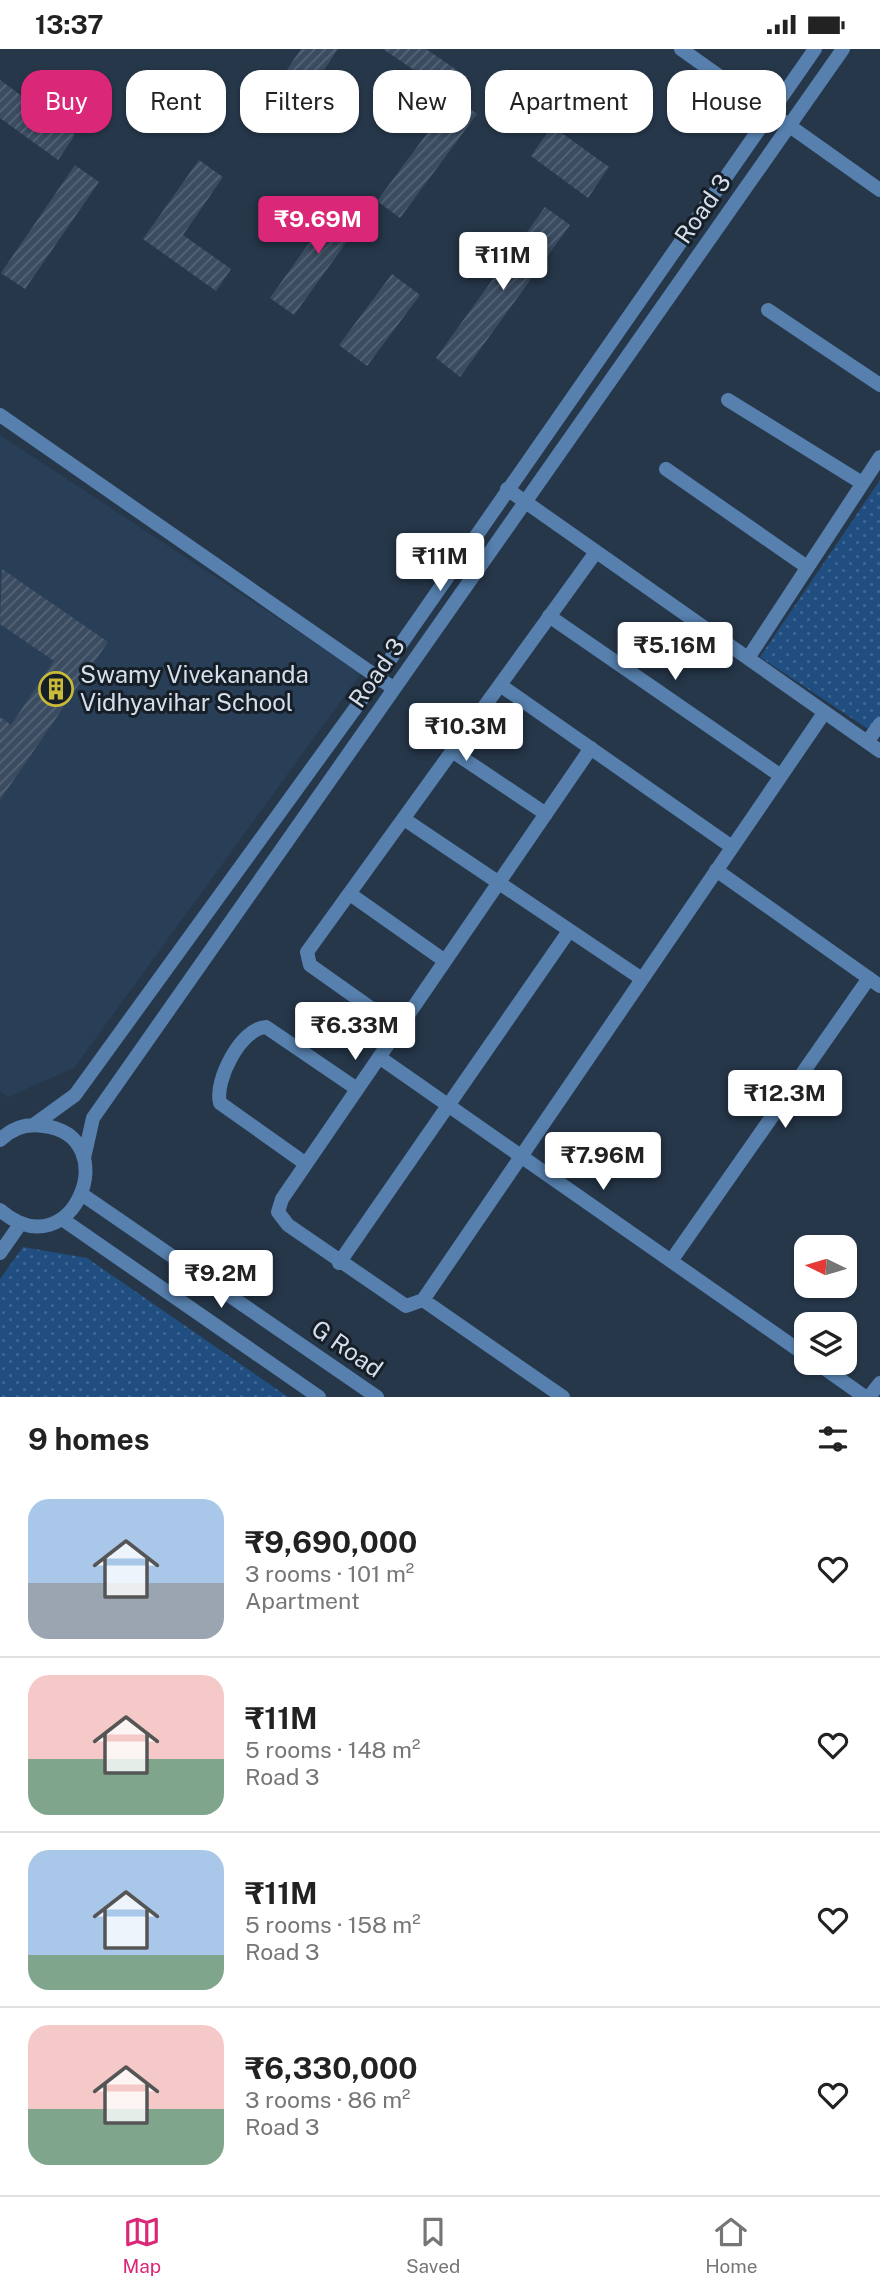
<!DOCTYPE html>
<html lang="en">
<head>
<meta charset="utf-8">
<style>
  body { margin:0; font-family:"Public Sans",sans-serif; background:#f6f6f6; color:#222; height:100vh; display:flex; flex-direction:column; font-size:26px; white-space:nowrap }
  * { box-sizing:border-box; margin:0 }
  p { font-size:23px; color:#767676 }
  .icon { flex:none; width:38px; height:38px; fill:none; stroke:currentColor; stroke-width:2; stroke-linecap:round; stroke-linejoin:round }
  .map { position:relative; height:1348px; overflow:hidden }
  .drawer { display:flex; flex-direction:column; background:#fff; flex:1 }
  .drawer>* { flex:none }
  .hud { position:absolute; left:21px; top:21px; width:838px; height:63px; display:flex; gap:14px }
  .needle { width:46px; rotate:275deg }
  .buttons { position:absolute; left:794px; top:1186px; display:grid; gap:14px }
  .buttons a { display:grid; place-items:center; width:63px; height:63px; border-radius:14px; background:#fff; box-shadow:0 2px 5px #0004; font-size:35px }
  .price { position:absolute; translate:-50% -60px; padding:0 16px; border-radius:7px; background:#fff; color:#222; font-size:23px; line-height:46px; filter:drop-shadow(0 2px 4px #0008) }
  .price::after { content:''; position:absolute; left:50%; top:42px; width:21px; height:16px; margin-left:-10px; background:inherit; clip-path:polygon(0 0,100% 0,50% 100%) }
  .price.active { background:#db2777; color:#fff }
  ul { padding:0; list-style:none }
  li { display:flex; align-items:center; gap:21px; height:175px; padding:0 28px }
  li+li { border-top:2px solid #e0e0e0 }
  li span { display:grid; place-items:center; flex:none; width:196px; height:140px; border-radius:21px; color:#555 }
  li>.icon { margin-inline-start:auto }
  span .icon { width:84px; height:84px; fill:#fffc; stroke-width:1 }
  li b { font-size:30px }
  h2 { display:flex; justify-content:space-between; align-items:center; height:84px; padding:0 28px; font-size:30px }
  .chip { padding:0 24px; border-radius:21px; background:#fff; box-shadow:0 2px 5px #0004; font-size:24px; line-height:63px }
  .chip.active { background:#db2777; color:#fff }
  .status { display:flex; justify-content:space-between; align-items:center; height:49px; padding:0 35px; background:#fff; direction:ltr }
  .status svg { height:19px; fill:currentColor }
  .tab-bar { display:flex; justify-content:space-around; align-items:center; height:98px; border-top:2px solid #e0e0e0; background:#fff; font-size:19px; color:#767676 }
  .tab-bar a { display:grid; justify-items:center; gap:4px }
  .tab-bar .active { color:#db2777 }
  .map>svg:first-child { display:block }
  .built { fill:#293f58 }
  .grass { fill:url(#grass-dots) }
  .building { fill:url(#building-hatch) }
  .lines { fill:none; stroke-linecap:round; stroke-linejoin:round }
  .minor { stroke:#5780ae; stroke-width:14 }
  .tertiary { stroke:#5780ae; stroke-width:14 }
  .labels { text-anchor:middle; stroke-width:6; stroke-linejoin:round; paint-order:stroke }
  .street-label { font-size:24px; fill:#d5dfeb; stroke:#161e27 }
  .poi-label { font-size:24px; fill:#d5dfeb; stroke:#161e27; text-anchor:start }
</style>
</head>
<body>
<div class="status"><b>13:37</b><svg viewBox="0 0 49 12"><path d="M0 12V9h3v3zM5 12V6h3v6zM10 12V3h3v9zM15 12V0h3v12zM26 1h20v11H26zM47 4h2v5h-2z"/></svg></div>
<div class="map">
<svg width="880" height="1348" viewBox="0 0 880 1348">
  <defs>
    <pattern id="grass-dots" width="8" height="8" patternUnits="userSpaceOnUse" patternTransform="scale(1.75)"><rect width="8" height="8" fill="#204e81"/><path d="M2 2h.1M6 6h.1" fill="none" stroke="#406793" stroke-width="1.8" stroke-linecap="round"/></pattern>
    <pattern id="building-hatch" width="6" height="6" patternUnits="userSpaceOnUse" patternTransform="scale(1.75)"><rect width="6" height="6" fill="#3b4c61"/><path d="M-1 1l2-2M0 6l6-6M5 7l2-2" fill="none" stroke="#566578"/></pattern>
  </defs>
  <rect width="100%" height="100%" fill="#26374a"/>
  <path class="built" d="M0,386L361,624L74,1019L8,1048L0,1042Z"/>
  <path class="grass" d="M880,431V688L760,608Z
    M23,1198L87,1209L288,1348H0V1230Z"/>
  <path class="building" d="M301,0H338L282,84L256,67Z
    M383,0H426L467,28L454,48Z
    M0,31L75,86L58,111L0,69Z
    M454,48L477,65L400,169L377,152Z
    M552,77L609,118L588,149L531,107Z
    M199,111L223,128L183,186L231,220L216,242L143,190Z
    M75,116L99,133L25,240L1,224Z
    M341,149L366,166L294,266L270,249Z
    M545,158L570,176L460,328L436,309Z
    M392,225L420,246L367,317L339,296Z
    M2,520L108,593L0,751V668L11,676L54,612L0,575Z"/>
  <g class="lines">
    <path class="minor" d="M681,0L880,141
      M768,261L880,336
      M728,351L862,434
      M0,366L393,639
      M666,420L807,518
      M507,440L880,702
      M549,567L781,727
      M748,609L880,408
      M500,636L732,798
      M867,693L880,675
      M591,699L282,1150L278,1163L288,1176L406,1257L423,1251L824,664
      M452,702L546,765
      M404,770L642,930
      M716,821L880,937
      M350,845L445,912
      M399,979L310,916L307,903L596,503
      M379,1008L807,1307
      M306,1115L220,1054C214,1032 241,979 266,978L357,1040
      M671,1212L869,929
      M339,1214L569,882
      M423,1251L563,1348
      M817,1314L865,1348
      M869,1348L880,1334"/>
    <path class="tertiary" d="M35,1075L75,1046L378,628L815,0
      M0,1091C12,1079 27,1074 44,1077C126,1087 73,1224 0,1161
      M84,1109L93,1069L843,0
      M83,1146L377,1348
      M62,1170L319,1348
      M0,1204L21,1174"/>
  </g>
  <defs>
    <g id="building-ring" transform="scale(1.75)"><circle r="9.5" fill="#161e27" stroke="#c9ba3a" stroke-width="1.5"/><path d="M-4-6H4V6H1V3H-1V6H-4ZM-2.5-4.3h1.7v1.8h-1.7ZM.8-4.3h1.7v1.8H.8ZM-2.5-1h1.7V.8h-1.7ZM.8-1h1.7V.8H.8Z" fill="#c9ba3a"/></g>
  </defs>
  <g fill-rule="evenodd">
    <use href="#building-ring" x="56" y="640"/>
  </g>
  <g class="labels">
    <g class="street-label">
      <text transform="translate(703 160) rotate(-55)" y="8">Road 3</text>
      <text transform="translate(377 624) rotate(-55)" y="8">Road 3</text>
      <text transform="translate(347 1300) rotate(35)" y="8">G Road</text>
    </g>
    <g class="poi-label">
      <text x="80" y="634">Swamy Vivekananda<tspan x="80" dy="28">Vidhyavihar School</tspan></text>
    </g>
  </g>
</svg>
<div class="buttons">
<a><svg class="needle" viewBox="-14 -14 28 28"><path d="M0-13l5 13h-10z" fill="#e53935"/><path d="M0 13l5-13h-10z" fill="#767676"/></svg></a>
<a><svg class="icon" aria-label="layers" viewBox="0 0 24 24"><path d="M12 4l9 5-9 5-9-5zM3 14l9 5 9-5"/></svg></a>
</div>
<b class="price active" style="left:318px;top:207px">₹9.69M</b>
<b class="price" style="left:503px;top:243px">₹11M</b>
<b class="price" style="left:440px;top:544px">₹11M</b>
<b class="price" style="left:675px;top:633px">₹5.16M</b>
<b class="price" style="left:466px;top:714px">₹10.3M</b>
<b class="price" style="left:355px;top:1013px">₹6.33M</b>
<b class="price" style="left:785px;top:1081px">₹12.3M</b>
<b class="price" style="left:603px;top:1143px">₹7.96M</b>
<b class="price" style="left:221px;top:1261px">₹9.2M</b>
<div class="hud">
<a class="chip active">Buy</a>
<a class="chip">Rent</a>
<a class="chip">Filters</a>
<a class="chip">New</a>
<a class="chip">Apartment</a>
<a class="chip">House</a>
</div>
</div>
<section class="drawer">
<h2>9 homes<svg class="icon" aria-label="filters" viewBox="0 0 24 24"><path d="M4 7h16M4 17h16"/><circle cx="9" cy="7" r="2"/><circle cx="15" cy="17" r="2"/></svg></h2>
<ul>
<li><span style="background:linear-gradient(#a9c7e8 60%,#9aa5b1 0)"><svg class="icon" aria-label="home" viewBox="0 0 24 24"><path d="M3 11l9-7 9 7M6 9v11h12V9"/></svg></span><div><b>₹9,690,000</b><p>3 rooms · 101 m²</p><p>Apartment</p></div><svg class="icon" aria-label="heart" viewBox="0 0 24 24"><path d="M12 20l-8-8c-3-5 5-10 8-4 3-6 11-1 8 4z"/></svg></li>
<li><span style="background:linear-gradient(#f6c9c9 60%,#7fa58c 0)"><svg class="icon" aria-label="home" viewBox="0 0 24 24"><path d="M3 11l9-7 9 7M6 9v11h12V9"/></svg></span><div><b>₹11M</b><p>5 rooms · 148 m²</p><p>Road 3</p></div><svg class="icon" aria-label="heart" viewBox="0 0 24 24"><path d="M12 20l-8-8c-3-5 5-10 8-4 3-6 11-1 8 4z"/></svg></li>
<li><span style="background:linear-gradient(#a9c7e8 75%,#7fa58c 0)"><svg class="icon" aria-label="home" viewBox="0 0 24 24"><path d="M3 11l9-7 9 7M6 9v11h12V9"/></svg></span><div><b>₹11M</b><p>5 rooms · 158 m²</p><p>Road 3</p></div><svg class="icon" aria-label="heart" viewBox="0 0 24 24"><path d="M12 20l-8-8c-3-5 5-10 8-4 3-6 11-1 8 4z"/></svg></li>
<li><span style="background:linear-gradient(#f6c9c9 60%,#7fa58c 0)"><svg class="icon" aria-label="home" viewBox="0 0 24 24"><path d="M3 11l9-7 9 7M6 9v11h12V9"/></svg></span><div><b>₹6,330,000</b><p>3 rooms · 86 m²</p><p>Road 3</p></div><svg class="icon" aria-label="heart" viewBox="0 0 24 24"><path d="M12 20l-8-8c-3-5 5-10 8-4 3-6 11-1 8 4z"/></svg></li>
</ul>
</section>
<nav class="tab-bar">
<a class="active"><svg class="icon" aria-label="map" viewBox="0 0 24 24"><path d="M3 6l6-2 6 2 6-2v14l-6 2-6-2-6 2zM9 4v14M15 6v14"/></svg>Map</a>
<a><svg class="icon" aria-label="saved" viewBox="0 0 24 24"><path d="M7 4h10v16l-5-4-5 4z"/></svg>Saved</a>
<a><svg class="icon" aria-label="home" viewBox="0 0 24 24"><path d="M3 11l9-7 9 7M6 9v11h12V9"/></svg>Home</a>
</nav>
</body>
</html>
